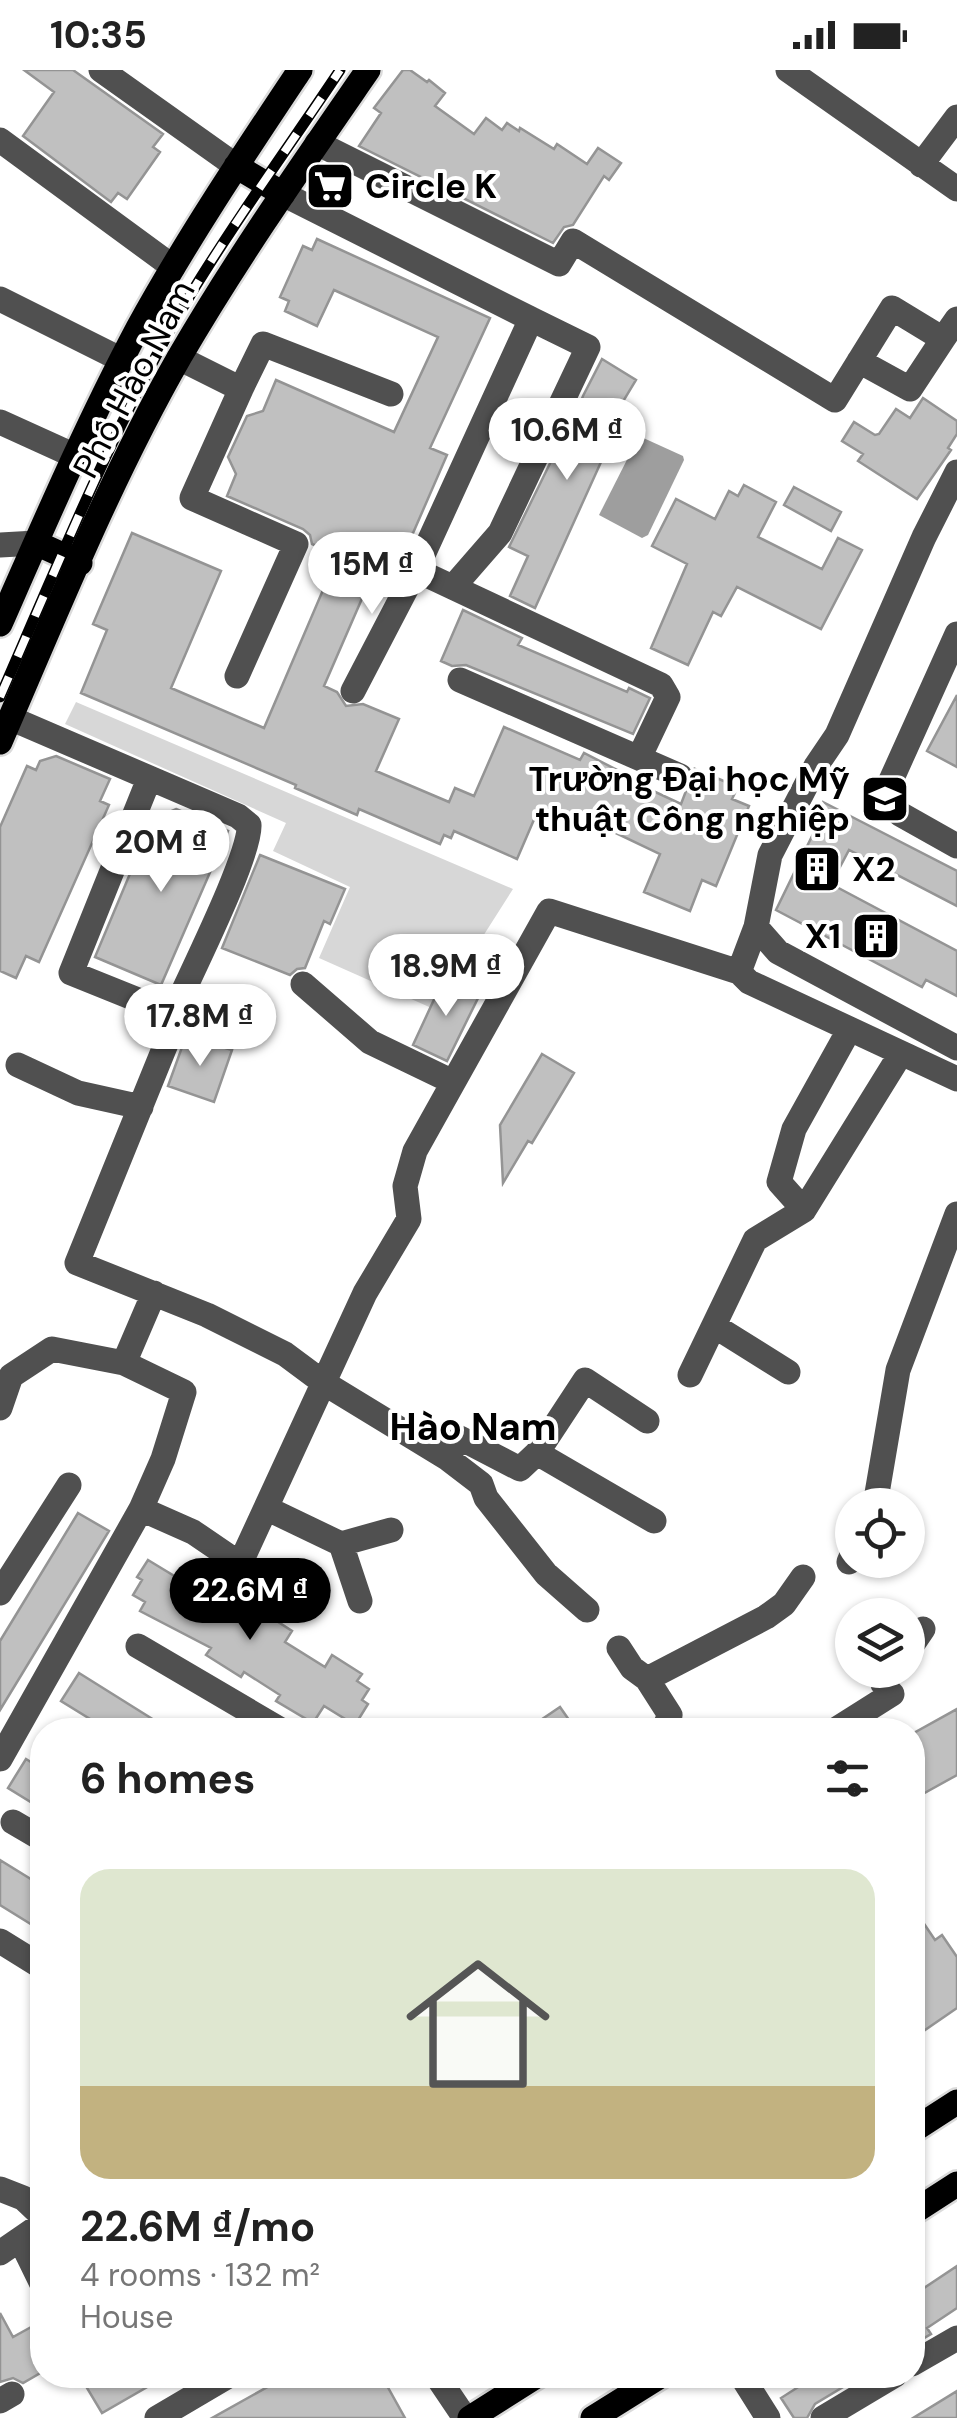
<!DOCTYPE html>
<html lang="en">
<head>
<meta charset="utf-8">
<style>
  body { margin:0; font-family:"DM Sans",sans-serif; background:#f6f6f6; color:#222; height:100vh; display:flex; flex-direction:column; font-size:38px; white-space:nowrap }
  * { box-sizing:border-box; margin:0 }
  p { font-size:32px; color:#767676 }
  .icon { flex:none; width:55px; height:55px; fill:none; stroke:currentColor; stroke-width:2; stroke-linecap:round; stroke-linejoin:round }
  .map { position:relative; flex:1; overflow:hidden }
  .sheet { position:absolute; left:30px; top:1648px; width:895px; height:670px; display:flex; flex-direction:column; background:#fff; border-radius:40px; box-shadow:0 2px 8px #0004 }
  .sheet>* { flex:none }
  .tools { position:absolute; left:835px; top:1418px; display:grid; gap:20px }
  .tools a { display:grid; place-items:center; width:90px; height:90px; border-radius:50%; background:#fff; box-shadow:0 2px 8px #0004; font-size:50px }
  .price { position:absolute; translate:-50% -85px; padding:0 22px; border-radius:35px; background:#fff; color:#222; font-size:32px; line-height:65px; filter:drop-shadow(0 2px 5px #0008) }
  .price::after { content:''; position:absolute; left:50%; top:60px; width:30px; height:22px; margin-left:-15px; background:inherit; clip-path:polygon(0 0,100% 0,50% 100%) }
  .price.current { background:#000; color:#fff }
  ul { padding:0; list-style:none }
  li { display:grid; align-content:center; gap:20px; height:530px; padding:0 50px }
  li+li { border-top:2px solid #e0e0e0 }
  li span { display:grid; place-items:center; height:310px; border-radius:30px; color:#555 }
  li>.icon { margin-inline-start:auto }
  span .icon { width:180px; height:180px; fill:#fffc; stroke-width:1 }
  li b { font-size:42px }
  h2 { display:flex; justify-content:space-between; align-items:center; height:120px; padding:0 50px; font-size:42px }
  .status { display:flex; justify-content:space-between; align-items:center; height:70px; padding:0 50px; background:#fff; direction:ltr }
  .status svg { height:28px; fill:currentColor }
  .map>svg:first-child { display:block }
  .green { fill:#d7d7d7 }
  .water { fill:#9e9e9e }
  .building { fill:#c0c0c0; stroke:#949494; stroke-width:2.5 }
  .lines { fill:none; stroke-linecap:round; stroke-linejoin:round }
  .major-casing { stroke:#dbdbdb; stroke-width:30 }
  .minor { stroke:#505050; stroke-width:25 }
  .major { stroke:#000; stroke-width:25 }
  .rail-casing { stroke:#000; stroke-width:11 }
  .rail { stroke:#fff; stroke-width:8; stroke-dasharray:22; stroke-linecap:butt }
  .labels { text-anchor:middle; stroke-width:8; stroke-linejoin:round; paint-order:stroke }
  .poi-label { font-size:35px; font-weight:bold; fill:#000; stroke:#fff; text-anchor:start }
  .street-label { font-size:35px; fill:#000; stroke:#fff }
  .neighbourhood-label { font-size:38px; font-weight:bold; fill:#000; stroke:#fff }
</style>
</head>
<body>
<div class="status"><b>10:35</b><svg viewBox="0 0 49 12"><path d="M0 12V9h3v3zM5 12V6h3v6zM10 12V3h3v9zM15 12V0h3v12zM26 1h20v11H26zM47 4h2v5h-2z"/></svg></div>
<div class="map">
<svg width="957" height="2348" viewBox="0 0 957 2348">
  <rect width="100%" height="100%" fill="#fff"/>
  <path class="green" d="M76,632L513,819L436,940L319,888L350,817L273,781L286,753L65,654Z"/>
  <path class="water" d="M639,366L683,386L684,390L648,465L642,468L599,445Z"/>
  <path class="building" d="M24,0H73L163,64L153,77L160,82L127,129L118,123L111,132L23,66L54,22Z
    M403,0H410L427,12L429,10L445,23L435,36L474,64L486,48L502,60L507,53L519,61L520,58L554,79L557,74L587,94L598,78L621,93L609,110L604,106L573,155L564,157L553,173L359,76L381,43L374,38Z
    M317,169L490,248L430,378L447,385L393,509L374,501L324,616L337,622L346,636L363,634L399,649L376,701L449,732L455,718L474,726L504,657L580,690L584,683L623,703L621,706L681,734L686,721L695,712V699L738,717L732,729L749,736L716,816L702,810L690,841L644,822L660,784L597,754L593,762L539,738L517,789L454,761L451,768L444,765L440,774L359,739L357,745L295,718L296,715L81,623L107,560L93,554L132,463L221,501L171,618L264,658L338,485L312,474L310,465L303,459L227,426L236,404L228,387L247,346L263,341L276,310L394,362L438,267L334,220L317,256L285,241L289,231L280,227L303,176L312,180Z
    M602,289L636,310L610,353L595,390L601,392L535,538L510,526L528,486L509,477L560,373L565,375L583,326Z
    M923,328L957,351V364L948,378L951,380L917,429L858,391L863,384L842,371L854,352L875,365L879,364L896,339L910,348Z
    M744,415L776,432L758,467L822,499L838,468L862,480L821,559L737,517L721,546L713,542L688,595L651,578L687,494L652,476L676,429L715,449L729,421L738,426Z
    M794,417L841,442L831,461L784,435Z
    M463,540L522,568L518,575L627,622L629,618L650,628L633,664L466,595L452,596L441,591Z
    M957,625V697L927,681Z
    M56,686L110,709L100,731L109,735L39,892L26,886L16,908L0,901V757L27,696L36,700L40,691Z
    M823,732L957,801V836L849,780L831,814L957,881V926L926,910L922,917L776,840L814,762L809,759Z
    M176,739L228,761L161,915L95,887L153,749Z
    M260,785L345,819L330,854L324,851L305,898L297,899L290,905L222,878Z
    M444,908L480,924L447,991L413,975Z
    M186,966L232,980L214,1032L168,1016Z
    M542,984L574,1003L532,1073L528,1071L503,1113L500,1055Z
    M78,1443L109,1461L0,1640V1571Z
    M148,1490L181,1510L192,1492L225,1512L217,1525L253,1547L258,1539L292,1561L285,1572L325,1597L332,1585L362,1604L357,1611L369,1619L362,1630L368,1634L355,1655L324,1636L313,1653L276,1631L280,1625L244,1602L241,1607L206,1585L211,1578L140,1541L145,1532L133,1525L142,1510L137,1507Z
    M79,1603L170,1660H108L61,1631Z
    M560,1637L576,1660H526Z
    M957,1639V1705L912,1730V1664Z
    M26,1689L42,1699V1739L8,1718Z
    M0,1790L42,1816V1861L0,1835Z
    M912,1836L935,1870L942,1865L957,1887V1938L912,1969Z
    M957,2196V2238L927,2258L931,2264L912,2275V2226Z
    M0,2243L13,2267L42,2251V2302L23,2313L13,2308L0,2312Z
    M98,2305H168L102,2343L84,2313Z
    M289,2305H381L405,2348H212Z
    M817,2305H863L815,2334L807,2348H794L781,2328Z
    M957,2321V2348H913Z"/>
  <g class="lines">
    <g class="major-casing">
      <path id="major" d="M236,96L283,124
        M36,473L80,493
        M0,554C44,454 87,354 138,258C187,169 244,84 300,0
        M0,672C56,543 110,408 180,286C237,188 303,94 368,0
        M912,2061L957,2032
        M912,2143L957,2114
        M470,2348L538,2305
        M593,2348L662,2305"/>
    </g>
    <path class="minor" d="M101,0L236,96
      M788,0L957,119
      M0,70L173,197
      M317,73L559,194L573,171L835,330L892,238L943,269L957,249
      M921,95L957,47
      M283,124L531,249L416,500L661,615L668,627L639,688
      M0,229L122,290
      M179,288L241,319L192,428L296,474L237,606
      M859,291L910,319L943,269
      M241,319L263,274L391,324
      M0,352L75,386
      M0,475L36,473
      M453,517L500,463L588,277L531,249
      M957,564L888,717L890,733L900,744L957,776
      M460,610L680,706
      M353,621L416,500
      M10,648L238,746L249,755C251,785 188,909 173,944L231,964
      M149,709L71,903L173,944
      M756,857L778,882L957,978
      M739,902L756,857L770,785L816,696L837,665L924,467L957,402
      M303,914L370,972L453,1012
      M170,964L77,1193L207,1245L285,1284L324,1313L447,1388L460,1368L520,1399L537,1383L654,1451
      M18,995L78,1023L141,1037
      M804,1140L779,1112L794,1059L849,960
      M716,1257L788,1302
      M124,1293L154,1223
      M690,1305L755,1170L804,1140L900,985
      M0,1338L11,1306
      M537,1383L585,1310L647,1351
      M447,1388L481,1414L486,1428L546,1504L587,1540
      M875,1435L898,1300L957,1144
      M266,1438L341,1474L360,1531
      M141,1439L193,1462L240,1494L365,1223L409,1149L405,1116L415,1081L549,841L739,902L749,912L957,1009
      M341,1474L391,1460
      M849,1492L852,1485
      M0,1523L69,1415
      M138,1576L281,1660
      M619,1578L632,1598L647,1609
      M908,1581L923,1559
      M663,1660L670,1645L647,1609L766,1547L784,1534L803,1507
      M835,1660L892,1624L883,1614L894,1600
      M0,1689L141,1439L163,1389L184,1322L124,1293L52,1279L11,1306
      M13,1752L42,1769
      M0,1871L42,1897
      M0,2119L23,2128L42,2146
      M21,2171L42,2214
      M0,2183L42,2154
      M912,2294L957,2268
      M436,2305L465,2348
      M741,2305L768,2348
      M0,2331L12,2324
      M157,2348L230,2305
      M823,2348L895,2305"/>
    <use href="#major" class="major"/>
    <g class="rail-casing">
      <path id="rail" d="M0,627C60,490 116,350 192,222C238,146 291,74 340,0"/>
    </g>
    <use href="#rail" class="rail"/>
  </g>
  <defs>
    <g id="supermarket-square" transform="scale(2.5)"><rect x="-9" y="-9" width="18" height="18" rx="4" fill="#000" stroke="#fff"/><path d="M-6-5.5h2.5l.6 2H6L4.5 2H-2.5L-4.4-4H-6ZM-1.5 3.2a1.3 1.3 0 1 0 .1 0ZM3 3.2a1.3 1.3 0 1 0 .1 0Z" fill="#fff"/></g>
    <g id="university-square" transform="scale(2.5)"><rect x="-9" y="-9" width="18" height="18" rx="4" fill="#000" stroke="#fff"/><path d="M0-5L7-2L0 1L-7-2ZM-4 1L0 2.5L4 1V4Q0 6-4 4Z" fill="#fff"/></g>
    <g id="building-square" transform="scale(2.5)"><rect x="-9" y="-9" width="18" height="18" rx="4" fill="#000" stroke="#fff"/><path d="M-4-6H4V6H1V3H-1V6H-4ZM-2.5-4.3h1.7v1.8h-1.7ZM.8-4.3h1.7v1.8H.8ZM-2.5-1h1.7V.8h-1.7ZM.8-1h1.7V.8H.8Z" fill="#fff"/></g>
  </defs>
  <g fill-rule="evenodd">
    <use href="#supermarket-square" x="330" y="116"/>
    <use href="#university-square" x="885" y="729"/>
    <use href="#building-square" x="817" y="799"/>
    <use href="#building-square" x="876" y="866"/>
  </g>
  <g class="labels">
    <g class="poi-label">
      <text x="365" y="128">Circle K</text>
      <text x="850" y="721" text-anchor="end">Trường Đại học Mỹ<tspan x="850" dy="40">thuật Công nghiệp</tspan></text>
      <text x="852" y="811">X2</text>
      <text x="841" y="878" text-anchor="end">X1</text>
    </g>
    <g class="street-label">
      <text transform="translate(134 309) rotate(-62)" y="12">Phố Hào Nam</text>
    </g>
    <g class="neighbourhood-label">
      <text x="473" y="1370">Hào Nam</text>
    </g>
  </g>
</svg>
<div class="tools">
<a><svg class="icon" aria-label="locate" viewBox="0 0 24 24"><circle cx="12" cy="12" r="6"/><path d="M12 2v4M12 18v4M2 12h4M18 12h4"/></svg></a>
<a><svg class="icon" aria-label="layers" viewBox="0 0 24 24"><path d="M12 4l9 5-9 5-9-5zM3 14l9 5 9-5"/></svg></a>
</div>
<b class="price" style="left:567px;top:413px">10.6M ₫</b>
<b class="price" style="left:372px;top:547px">15M ₫</b>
<b class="price" style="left:161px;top:825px">20M ₫</b>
<b class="price" style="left:446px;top:949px">18.9M ₫</b>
<b class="price" style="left:200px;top:999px">17.8M ₫</b>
<b class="price current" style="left:250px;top:1573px">22.6M ₫</b>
<section class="sheet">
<h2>6 homes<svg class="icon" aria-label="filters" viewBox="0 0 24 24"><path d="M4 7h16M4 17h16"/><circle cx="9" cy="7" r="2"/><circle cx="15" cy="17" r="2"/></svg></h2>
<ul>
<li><span style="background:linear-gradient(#dfe7d0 70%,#c2b280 0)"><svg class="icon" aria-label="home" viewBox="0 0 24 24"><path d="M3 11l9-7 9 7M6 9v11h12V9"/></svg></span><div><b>22.6M ₫/mo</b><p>4 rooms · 132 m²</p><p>House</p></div></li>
</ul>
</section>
</div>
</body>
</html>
